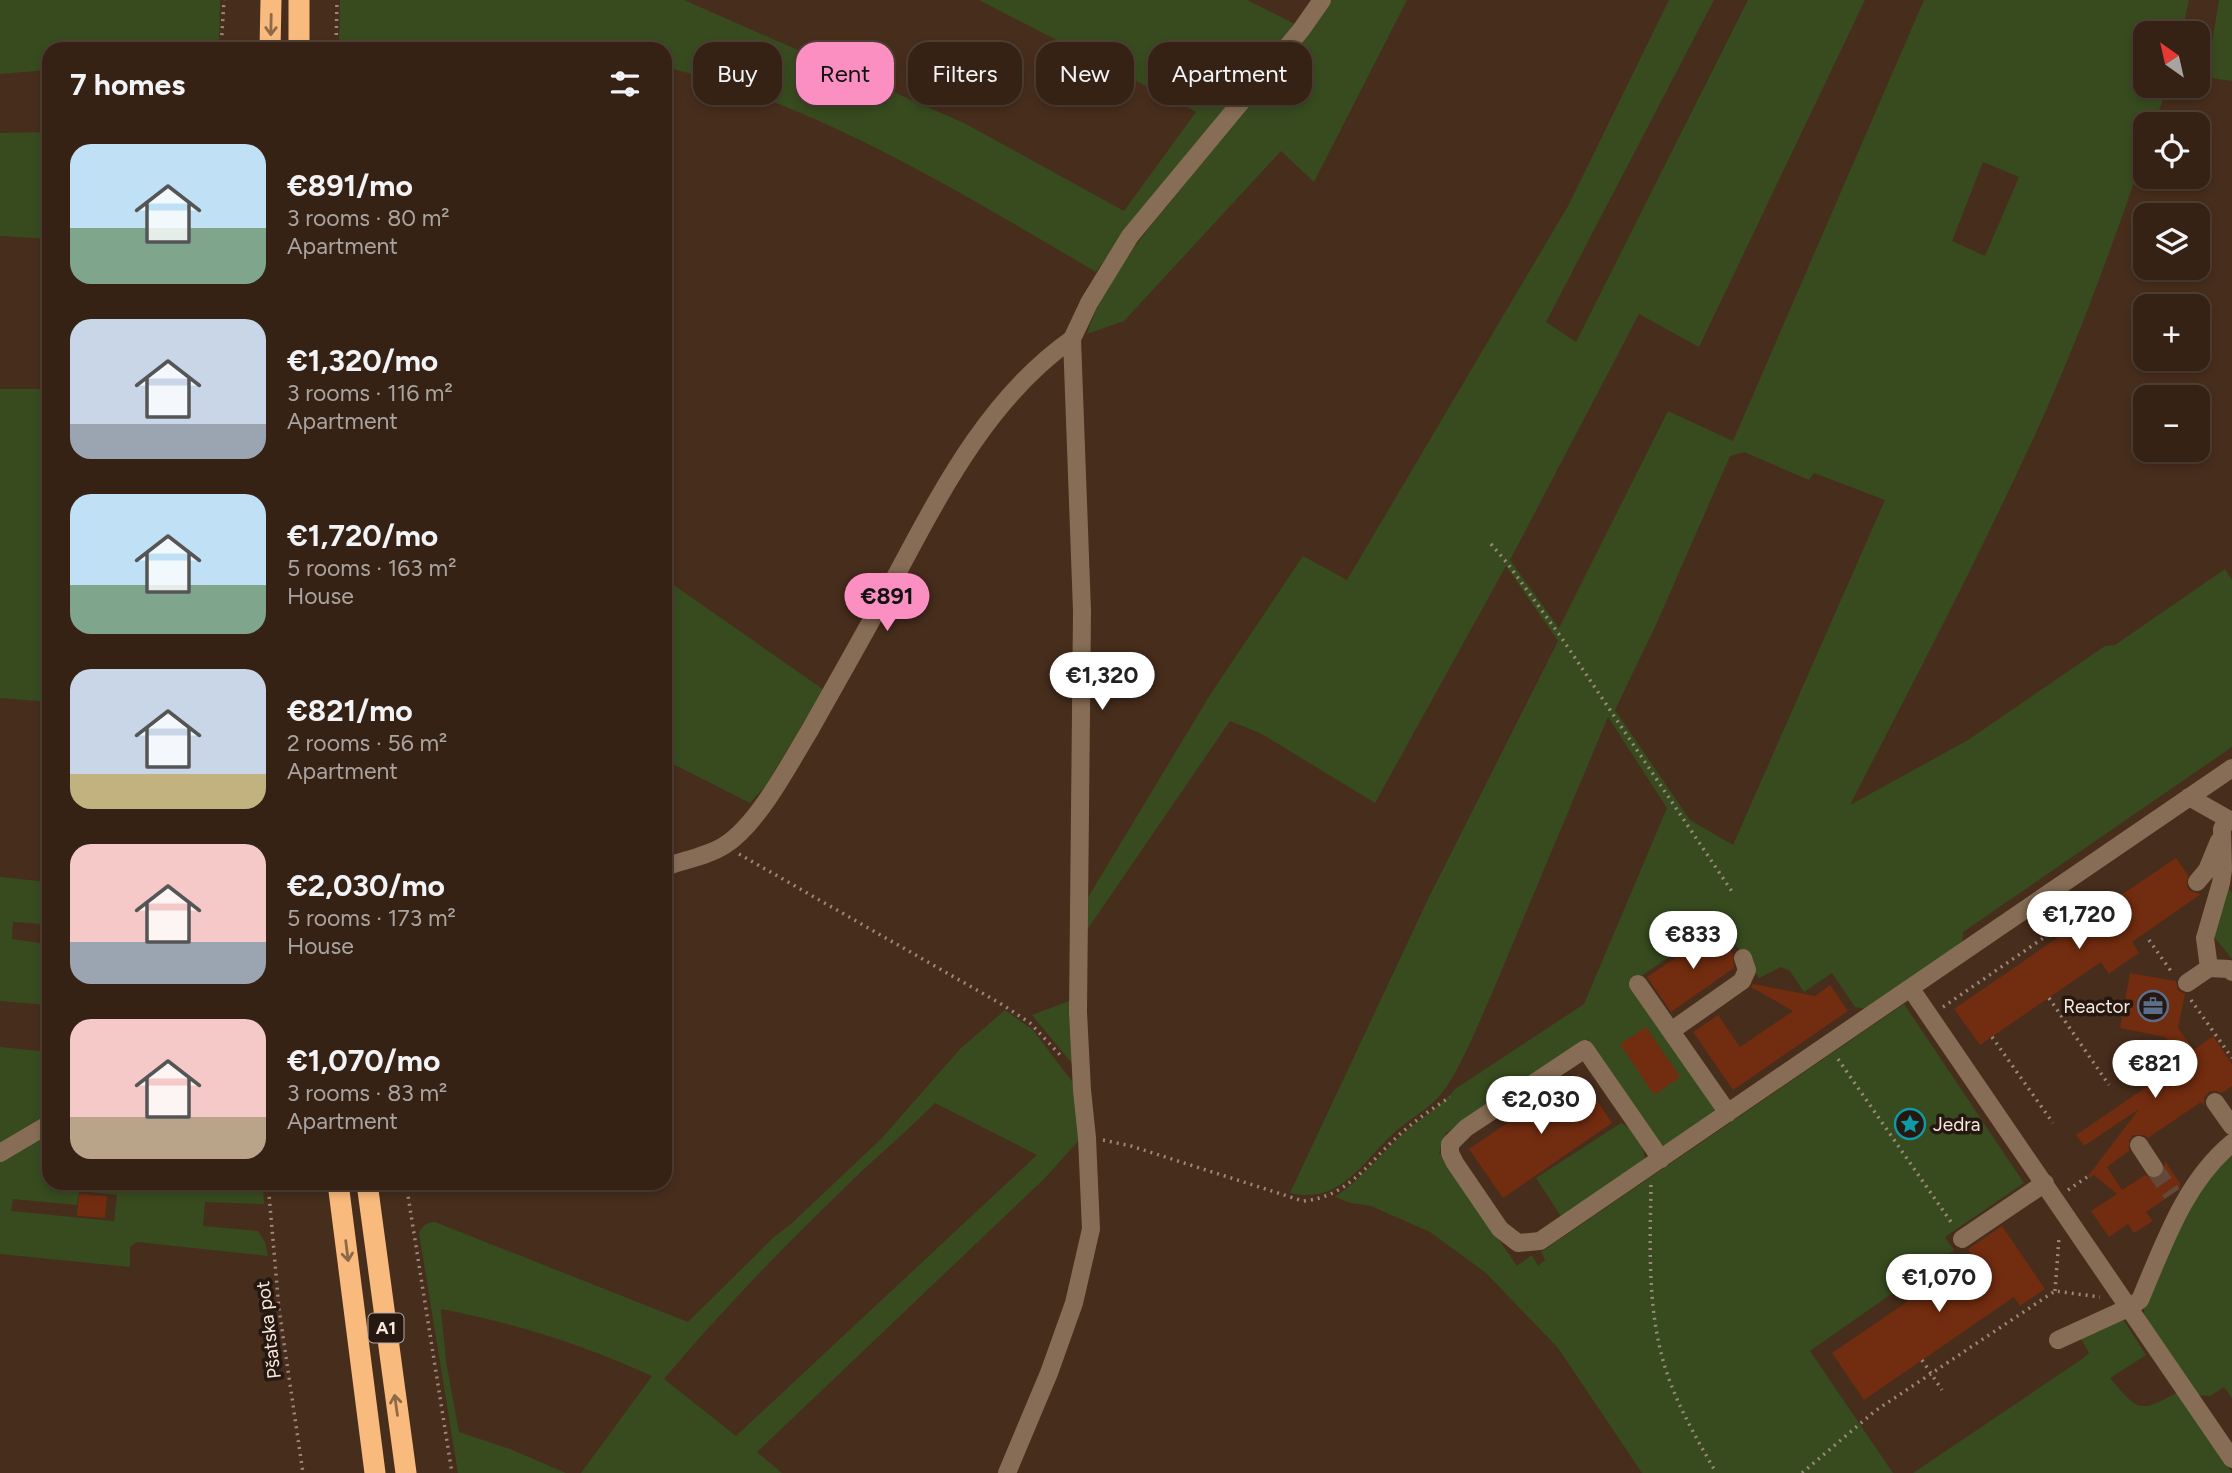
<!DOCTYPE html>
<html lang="en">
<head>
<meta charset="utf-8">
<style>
  body { margin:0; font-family:Figtree,sans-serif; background:#3d2a1e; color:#f1f3f6; height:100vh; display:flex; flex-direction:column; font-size:26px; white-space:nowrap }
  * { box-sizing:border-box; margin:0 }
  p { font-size:23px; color:#aaa4a0 }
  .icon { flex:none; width:38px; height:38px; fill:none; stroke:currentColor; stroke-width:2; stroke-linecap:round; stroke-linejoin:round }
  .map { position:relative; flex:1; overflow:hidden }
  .side { position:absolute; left:42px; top:42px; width:630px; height:1148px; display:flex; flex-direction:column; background:#352215; border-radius:21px; box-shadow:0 4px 10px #0003,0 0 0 2px #4f3f34 }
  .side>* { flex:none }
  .top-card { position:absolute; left:693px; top:42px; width:665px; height:63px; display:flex; gap:14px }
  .needle { width:46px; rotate:326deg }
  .fabs { position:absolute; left:2133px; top:21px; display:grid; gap:14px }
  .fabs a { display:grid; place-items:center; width:77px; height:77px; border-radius:14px; background:#352215; box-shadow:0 4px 10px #0003,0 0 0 2px #4f3f34; font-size:35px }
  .price { position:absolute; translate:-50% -60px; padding:0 16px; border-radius:24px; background:#fff; color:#222; font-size:23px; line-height:46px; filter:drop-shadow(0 2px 4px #0008) }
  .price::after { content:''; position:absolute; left:50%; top:42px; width:21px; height:16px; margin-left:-10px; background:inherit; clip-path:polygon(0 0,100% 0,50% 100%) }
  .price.selected { background:#fc8fc1; color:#111 }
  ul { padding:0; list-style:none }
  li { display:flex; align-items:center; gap:21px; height:175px; padding:0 28px }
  li span { display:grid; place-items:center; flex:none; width:196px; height:140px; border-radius:21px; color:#555 }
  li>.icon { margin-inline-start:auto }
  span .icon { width:84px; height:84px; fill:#fffc; stroke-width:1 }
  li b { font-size:30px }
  h2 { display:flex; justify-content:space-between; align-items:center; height:84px; padding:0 28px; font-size:30px }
  .chip { padding:0 24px; border-radius:21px; background:#352215; box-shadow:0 4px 10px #0003,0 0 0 2px #4f3f34; font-size:24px; line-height:63px }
  .chip.selected { background:#fc8fc1; color:#111 }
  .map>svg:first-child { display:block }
  .green { fill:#374b1f; fill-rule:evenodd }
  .building { fill:#722c0f }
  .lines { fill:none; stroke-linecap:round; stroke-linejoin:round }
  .minor-tunnel { stroke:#624939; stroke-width:18; stroke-dasharray:18 9; stroke-linecap:butt }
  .path { stroke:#9d877a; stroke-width:3.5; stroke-dasharray:2 5; stroke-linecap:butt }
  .minor { stroke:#876d55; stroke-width:18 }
  .highway { stroke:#f9ba7d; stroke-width:21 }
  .oneway { stroke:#8e6947 }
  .labels { text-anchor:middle; stroke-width:7; stroke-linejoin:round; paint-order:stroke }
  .shield { fill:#241811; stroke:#b9a9a0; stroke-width:2 }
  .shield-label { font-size:18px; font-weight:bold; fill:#f9e7dd }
  .poi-label { font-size:19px; fill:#f9e7dd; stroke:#241811; text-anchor:end }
  .street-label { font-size:19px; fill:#f9e7dd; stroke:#241811 }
</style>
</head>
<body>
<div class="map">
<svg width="2232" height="1473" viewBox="0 0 2232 1473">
  <rect width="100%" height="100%" fill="#472d1c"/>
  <path class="green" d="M0,0H220L219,49H49V70L0,74Z
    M340,0H684L966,124L1124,211L1196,112L979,0H1247L1295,24L1126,230L1096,272C960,192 821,106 666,67L665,70V49H339Z
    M1332,0H1407L1314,182L1281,151L1124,321L1087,334C1103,282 1138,241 1172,200C1225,133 1284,70 1332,0Z
    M1669,0H1714L1546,322L1576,342L1748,0H1865L1699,347L1639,314L1510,560L1559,628L1668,411L1733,441L1924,0H2189L2182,33H2146V86H2168L2154,124H2146L2145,150C2114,242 2080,335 2040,424C1981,553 1915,679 1850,805L1968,740L2105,646L2115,645L2225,569L2232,580V747L1963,932L1962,949L1872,1010L1855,1007L1832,973L1804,992L1790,971L1781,967L1759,978L1720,922L1631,983L1715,1105L1714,1116L1669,1147L1660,1144L1588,1039L1446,1133L1439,1153L1517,1266L1532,1255L1538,1266L1545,1260L1541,1252L1904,1004L2024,1183L1945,1237L1954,1250L1810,1351L1893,1473H1642L1558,1348L1486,1273L1430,1232L1371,1206L1351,1203L1335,1197C1362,1178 1381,1154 1405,1132C1422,1117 1441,1107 1455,1089L1584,1004L1667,808L1608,717L1490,998C1478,1024 1459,1073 1441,1094C1429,1109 1409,1119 1395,1132C1362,1162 1341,1205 1290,1193L1429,897L1558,641L1506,566L1375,803L1262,734L1230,721L1087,930V899L1210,695L1303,556L1347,580L1568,206ZM1983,162L2019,177L1985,256L1952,241ZM1744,452L1809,480L1814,473L1885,500L1733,845L1690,820L1615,710L1655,627L1730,456Z
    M2219,0H2232V81L2198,76V41L2212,42Z
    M49,132V239L0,236V133Z
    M0,389H49V702L0,698Z
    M665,579L824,690L766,785L750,803L665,760Z
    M0,877L49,882V1005L0,1001ZM13,922L42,924L41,943L12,939Z
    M2228,887L2232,893V959L2211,933Z
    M1072,1000L1074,1066L1032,1015Z
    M1005,1010L1033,1030L1074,1084L1080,1139L1045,1178L757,1452L782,1473H581L652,1376C581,1344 518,1324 441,1309L446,1361L459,1432L510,1449L566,1473H458L419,1233C423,1226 426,1222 435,1222L688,1322L773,1238L792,1223L882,1138L960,1049ZM935,1103L1037,1155L736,1436L664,1379C726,1305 794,1236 864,1169C888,1147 912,1126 935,1103Z
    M0,1047L49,1052V1113L0,1143Z
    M1621,1123C1632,1128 1644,1146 1645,1159L1562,1218L1536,1178Z
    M49,1133V1183H263L264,1204L205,1202L203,1226L258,1231L265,1242L268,1256L137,1242L130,1247V1267L0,1254V1161ZM79,1191L117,1195L114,1221L11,1211L13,1199L77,1205Z
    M2232,1152V1398L2224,1387L2210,1396L2196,1395L2144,1316V1304L2187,1206Z
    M2123,1319L2146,1355L2110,1378C2138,1411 2139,1414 2178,1392L2232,1473H1913L2082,1359L2089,1353L2080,1337Z"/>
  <path class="building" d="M2176,858L2188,875L2187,887L2190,891L2201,894L2132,942L2139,953L2117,968L2109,974L2101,962L1980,1045L1954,1009L2076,925L2069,914L2083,904L2099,894L2106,905Z
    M1717,930L1733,954L1734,968L1671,1012L1647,977Z
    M2130,973L2176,981L2178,990L2185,994L2178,1028L2194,1050L2213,1036L2232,1064V1086L2222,1093L2215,1091L2209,1092L2204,1098V1105L2201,1102L2148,1138L2144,1135H2133L2129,1141V1151L2107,1167L2122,1190L2145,1175L2154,1179L2161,1177L2164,1172L2165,1161L2181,1185L2178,1190L2146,1212L2153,1221L2134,1233L2128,1224L2109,1237L2091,1211L2117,1194L2094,1175L2090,1178L2088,1176L2139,1109L2084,1146L2076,1135L2177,1066L2174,1063L2180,1059L2165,1037L2120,1028Z
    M1753,984L1815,996L1830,985L1848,1011L1733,1090L1693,1032L1718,1015L1740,1047L1793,1011L1751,987Z
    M1646,1027L1680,1077L1654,1095L1620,1044Z
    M1579,1074L1612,1123L1503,1198L1469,1149Z
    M79,1194L107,1196L105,1218L77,1216Z
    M2002,1226L2045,1289L2020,1306L2014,1297L1864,1400L1832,1353L1973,1257L1968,1249Z"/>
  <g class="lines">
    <path class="minor-tunnel" d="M2154,1168L2172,1194"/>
    <path class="path" d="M221,49L224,0
      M336,49L337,0
      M1491,544L1508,564L1561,637L1733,893
      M739,854L1003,1005L1030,1023L1063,1058
      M2149,940L2173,974
      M2049,998L2109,1085
      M2191,1000L2232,1058
      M1943,1007L2068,921
      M1992,1037L2053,1123
      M1838,1059L1953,1225
      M1103,1140L1131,1146L1303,1201C1348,1197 1367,1164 1398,1136C1414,1121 1432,1109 1450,1097
      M268,1183L279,1309L303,1473
      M406,1183L452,1473
      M1651,1185C1650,1245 1647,1309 1665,1367C1676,1403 1695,1436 1714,1469
      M2068,1190L2090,1175
      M2055,1291L2059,1238
      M1922,1360L1942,1390
      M1802,1473L1875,1411L2055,1291L2100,1297"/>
    <path class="minor" d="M2189,797L2228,819L2222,829L2223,870L2221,883L2205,938L2209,968L2229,969L2232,972
      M665,867C684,860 708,856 725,845C759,823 789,764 810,730C838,680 866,631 893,581C941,492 988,398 1072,339
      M2197,882L2207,870L2219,841
      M2187,983L2209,968
      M1638,984L1728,1113
      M1911,989L2232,1459
      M1671,1031L1742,981L1747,970L1743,958
      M2215,1102L2232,1126
      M2139,1145L2154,1168
      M0,1153L49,1124
      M1661,1159L1585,1049L1466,1128L1450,1144V1153L1455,1163L1500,1229L1518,1243L1540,1241L2232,768
      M1962,1239L2045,1183
      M2058,1340L2128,1308L2140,1300C2164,1244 2184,1183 2232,1143
      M1007,1473L1049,1373L1074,1303L1091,1229L1087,1138L1082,1090L1078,1012L1082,611L1072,339L1089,303L1130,236L1301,30L1322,0"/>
    <path class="highway" d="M270,49L271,0
      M299,49V0
      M338,1183L375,1473
      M367,1183L406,1473"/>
  </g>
  <defs><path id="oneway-shaft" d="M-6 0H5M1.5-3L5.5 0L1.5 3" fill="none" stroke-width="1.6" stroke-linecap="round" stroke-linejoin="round" transform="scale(1.75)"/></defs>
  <g class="oneway">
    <use href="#oneway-shaft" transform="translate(271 25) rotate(91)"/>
    <use href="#oneway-shaft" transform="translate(347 1251) rotate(83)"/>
    <use href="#oneway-shaft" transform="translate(396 1405) rotate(-98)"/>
  </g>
  <defs>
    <g id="office-ring" transform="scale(1.575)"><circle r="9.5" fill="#241811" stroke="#5c6f8a" stroke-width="1.5"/><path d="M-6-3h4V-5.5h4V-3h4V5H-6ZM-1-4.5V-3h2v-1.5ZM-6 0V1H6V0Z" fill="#5c6f8a"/></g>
    <g id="sight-ring" transform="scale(1.575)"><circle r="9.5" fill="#241811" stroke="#0f9aa8" stroke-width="1.5"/><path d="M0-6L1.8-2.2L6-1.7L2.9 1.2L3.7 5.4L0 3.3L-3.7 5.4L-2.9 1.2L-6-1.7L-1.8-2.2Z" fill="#0f9aa8"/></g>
  </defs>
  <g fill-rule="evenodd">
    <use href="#office-ring" x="2153" y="1006"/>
    <use href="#sight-ring" x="1910" y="1124"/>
  </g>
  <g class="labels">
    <rect class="shield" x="368.5" y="1313.5" width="35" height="29" rx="5"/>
    <g class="shield-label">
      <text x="386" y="1334">A1</text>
    </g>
    <g class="poi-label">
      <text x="2130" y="1013">Reactor</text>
      <text x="1933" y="1131" text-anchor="start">Jedra</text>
    </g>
    <g class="street-label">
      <text transform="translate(268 1330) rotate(-97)" y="7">Pšatska pot</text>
    </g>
  </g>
</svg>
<div class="fabs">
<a><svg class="needle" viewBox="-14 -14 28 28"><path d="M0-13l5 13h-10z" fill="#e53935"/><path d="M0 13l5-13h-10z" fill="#aaa4a0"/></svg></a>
<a><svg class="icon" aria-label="locate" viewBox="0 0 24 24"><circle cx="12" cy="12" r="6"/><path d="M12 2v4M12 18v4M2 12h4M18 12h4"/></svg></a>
<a><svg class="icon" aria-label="layers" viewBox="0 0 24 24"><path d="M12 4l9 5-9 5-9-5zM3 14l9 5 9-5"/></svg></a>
<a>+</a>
<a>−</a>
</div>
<b class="price selected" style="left:887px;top:633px">€891</b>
<b class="price" style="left:1102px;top:712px">€1,320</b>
<b class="price" style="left:2079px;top:951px">€1,720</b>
<b class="price" style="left:1693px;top:971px">€833</b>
<b class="price" style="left:2155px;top:1100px">€821</b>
<b class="price" style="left:1541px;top:1136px">€2,030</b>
<b class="price" style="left:1939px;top:1314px">€1,070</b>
<div class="top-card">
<a class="chip">Buy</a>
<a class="chip selected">Rent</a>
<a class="chip">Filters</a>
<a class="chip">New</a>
<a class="chip">Apartment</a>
</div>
<section class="side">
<h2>7 homes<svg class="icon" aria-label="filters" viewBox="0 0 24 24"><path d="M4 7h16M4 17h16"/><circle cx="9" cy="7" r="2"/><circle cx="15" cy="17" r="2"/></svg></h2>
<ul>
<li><span style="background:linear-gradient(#bfe0f5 60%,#7fa58c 0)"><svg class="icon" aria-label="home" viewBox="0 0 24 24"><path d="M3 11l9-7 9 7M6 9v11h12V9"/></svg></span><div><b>€891/mo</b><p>3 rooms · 80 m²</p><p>Apartment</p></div></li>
<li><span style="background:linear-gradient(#c9d6e8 75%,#9aa5b1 0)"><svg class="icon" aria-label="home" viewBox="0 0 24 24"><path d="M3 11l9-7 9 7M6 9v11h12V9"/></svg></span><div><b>€1,320/mo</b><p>3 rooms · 116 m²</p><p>Apartment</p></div></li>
<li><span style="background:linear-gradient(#bfe0f5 65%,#7fa58c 0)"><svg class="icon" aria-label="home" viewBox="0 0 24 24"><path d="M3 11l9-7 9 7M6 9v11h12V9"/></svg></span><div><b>€1,720/mo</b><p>5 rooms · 163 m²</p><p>House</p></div></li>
<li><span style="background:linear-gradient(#c9d6e8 75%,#c2b280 0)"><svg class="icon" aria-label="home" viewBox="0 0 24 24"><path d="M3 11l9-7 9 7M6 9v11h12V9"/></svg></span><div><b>€821/mo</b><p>2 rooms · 56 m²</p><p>Apartment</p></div></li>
<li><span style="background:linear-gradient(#f6c9c9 70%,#9aa5b1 0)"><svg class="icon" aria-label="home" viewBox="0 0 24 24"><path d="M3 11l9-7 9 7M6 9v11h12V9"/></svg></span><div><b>€2,030/mo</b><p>5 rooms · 173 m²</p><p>House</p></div></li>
<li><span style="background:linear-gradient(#f6c9c9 70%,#b9a48a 0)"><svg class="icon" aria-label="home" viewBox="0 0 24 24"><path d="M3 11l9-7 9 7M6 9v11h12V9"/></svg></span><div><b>€1,070/mo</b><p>3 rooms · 83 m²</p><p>Apartment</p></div></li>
</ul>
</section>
</div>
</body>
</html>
